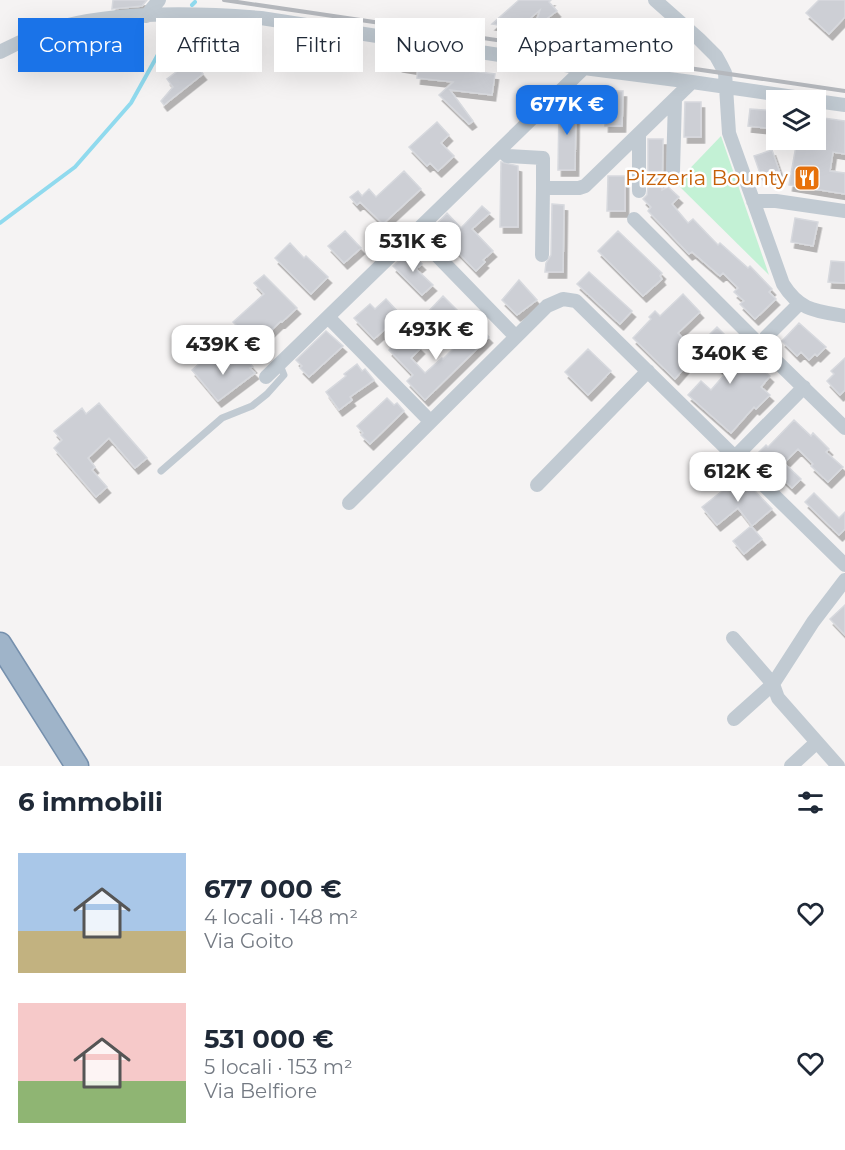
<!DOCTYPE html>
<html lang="it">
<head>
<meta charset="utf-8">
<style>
  body { margin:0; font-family:Montserrat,sans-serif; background:#f6f6f7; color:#1f2937; height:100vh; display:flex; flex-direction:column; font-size:22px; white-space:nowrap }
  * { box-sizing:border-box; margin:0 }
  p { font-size:20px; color:#747a83 }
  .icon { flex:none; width:33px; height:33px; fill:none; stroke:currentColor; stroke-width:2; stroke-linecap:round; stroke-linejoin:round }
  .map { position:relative; height:766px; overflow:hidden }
  .drawer { display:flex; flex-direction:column; background:#fff; flex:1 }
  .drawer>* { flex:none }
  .hud { position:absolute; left:18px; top:18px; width:810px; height:54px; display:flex; gap:12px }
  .buttons { position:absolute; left:766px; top:90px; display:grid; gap:12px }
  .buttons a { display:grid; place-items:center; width:60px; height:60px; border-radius:0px; background:#fff; box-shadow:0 6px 24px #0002; font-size:30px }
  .price { position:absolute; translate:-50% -51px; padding:0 14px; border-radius:12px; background:#fff; color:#222; font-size:20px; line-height:39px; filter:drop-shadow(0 2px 3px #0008) }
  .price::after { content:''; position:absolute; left:50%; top:36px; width:18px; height:14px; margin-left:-9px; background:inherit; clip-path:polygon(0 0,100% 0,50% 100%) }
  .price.selected { background:#1a73e8; color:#fff }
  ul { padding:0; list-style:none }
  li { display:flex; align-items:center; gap:18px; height:150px; padding:0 18px }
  li span { display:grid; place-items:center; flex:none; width:168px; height:120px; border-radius:0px; color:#555 }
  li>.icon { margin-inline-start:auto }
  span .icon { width:72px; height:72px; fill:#fffc; stroke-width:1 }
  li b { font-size:26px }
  h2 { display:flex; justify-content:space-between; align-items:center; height:72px; padding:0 18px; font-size:26px }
  .chip { padding:0 21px; border-radius:0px; background:#fff; box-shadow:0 6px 24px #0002; font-size:21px; line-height:54px }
  .chip.selected { background:#1a73e8; color:#fff }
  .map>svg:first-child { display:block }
  .green { fill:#c3f1d5 }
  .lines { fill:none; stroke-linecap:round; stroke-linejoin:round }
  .stream { stroke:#90daee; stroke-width:4 }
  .building { fill:#cdcfd5; stroke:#d7d9de; stroke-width:1.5; filter:url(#shadow) }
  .trunk-casing { stroke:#7690ad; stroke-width:25 }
  .service { stroke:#c1cad2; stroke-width:7 }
  .minor { stroke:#c1cad2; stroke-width:14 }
  .trunk { stroke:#9fb4c9; stroke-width:22 }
  .rail { stroke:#b5b8bd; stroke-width:4 }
  .labels { text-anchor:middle; stroke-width:5; stroke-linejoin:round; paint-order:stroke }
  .food-label { font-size:21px; fill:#c56008; stroke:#fff; text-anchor:end }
</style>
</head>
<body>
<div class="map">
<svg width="845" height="766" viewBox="0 0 845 766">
  <defs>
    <filter id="shadow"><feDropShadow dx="3.5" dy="6" stdDeviation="0" flood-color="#0004"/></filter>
  </defs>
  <rect width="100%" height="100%" fill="#f5f3f3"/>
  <path class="green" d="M721,136L769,275L676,183Z"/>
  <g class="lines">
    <path class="stream" d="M192,5L195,2
      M0,223L75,167L131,103L175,24"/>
  </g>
  <path class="building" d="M113,0H147L142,6L112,9Z
    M519,0H551L549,2L557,11L534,28L540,10L519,28L492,24Z
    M819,0H845V17L829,34L806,13Z
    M402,51L466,60L464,70L495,74L492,95L450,90L473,121L469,124L439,95L453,82L417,78L418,69L399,66Z
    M192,60L203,74L164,105L161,101L173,87L167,79Z
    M606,91H623L622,126H605Z
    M562,102H576L575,170H558L559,105Z
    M685,102H701V137H684Z
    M750,109L777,111L775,129L748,126Z
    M816,117L845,121V154L833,152L830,171L845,173V194L789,185L797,140H816Z
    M437,122L449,135L441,143L454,156L438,171L430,163L427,166L409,147Z
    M648,139H663L662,190L668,187L679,197L672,204L688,223L693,219L718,245L720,243L748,268L750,266L772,289L769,292L776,299L755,319L740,304L744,301L734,292L738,288L723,273L720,276L692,252L689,254L648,211L651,207L643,199L647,195L648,186L662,173H648Z
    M772,150L780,173L762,179L754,156Z
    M501,162L518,166V227H500Z
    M404,171L421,189L383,224L360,202L357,205L350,197L358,191L362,196L369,189L376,197Z
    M608,176H625V211H607Z
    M552,204L564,205L563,272H545L546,263L551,255Z
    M482,206L490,213L472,229L493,251L483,260L485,262L476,271L447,241L444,244L431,230L447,213L461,228Z
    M795,218L818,222L813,246L791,242Z
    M345,231L361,248L344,263L328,246Z
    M618,231L662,273L660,276L662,279L643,296L598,251Z
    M290,243L304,258L306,256L328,277L311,294L275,258Z
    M409,251L422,264L416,269L433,285L422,295L393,266Z
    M831,261L845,262V283L828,282Z
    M589,272L632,311L620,324L577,284Z
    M264,275L297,308L282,322L281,321L256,345L233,322L264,294L254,283Z
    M519,280L537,300L517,315L502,300Z
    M683,294L700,312L678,333L696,353L685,363L687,365L675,379L633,338L651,319L649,317L655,311L660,316Z
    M443,296L458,311L440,328L426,314Z
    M386,299L401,315L374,339L354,318L370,304L375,309Z
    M799,323L826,347L817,356L815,354L809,360L801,352L797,356L782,341Z
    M477,325L489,337L425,400L407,381L413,375L389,350L406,333L421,348L411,358L425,373L442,358L443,359Z
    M717,327L735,345L727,353L747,372L756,363L770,376L761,387L770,395L756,409L754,407L731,433L688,395L701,381L711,390L725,374L698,346Z
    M326,331L343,346L309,377L300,368L302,366L296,360Z
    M588,349L611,371L588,395L565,372Z
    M209,355L223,371L243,355L253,367L250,368L255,373L218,401L192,370Z
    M845,358V390L840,395L827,381L834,374L831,371Z
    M357,364L362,371L365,369L374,380L350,397L352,400L339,410L326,392L346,376L344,374Z
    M387,398L394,405L397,403L404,411L370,444L361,435L363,433L357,426Z
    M99,403L147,458L135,468L109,438L88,458L95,467L92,470L107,487L96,497L54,448L62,440L54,431L82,408L86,414Z
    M794,420L811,436L813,433L829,449L826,452L843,467L828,482L811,466L813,464L798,449L784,463L801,479L792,488L757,454L766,445L768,447Z
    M741,476L772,509L752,526L738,508L717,525L702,507Z
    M814,493L839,518L845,512V529L839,535L805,502Z
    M751,526L762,539L744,554L733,541Z
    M845,605V635L830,619Z"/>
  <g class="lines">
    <g class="trunk-casing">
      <path id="trunk" d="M0,644L77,766"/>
    </g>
    <path class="service" d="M161,471L222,418L252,406L267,394L284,375L280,365"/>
    <path class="minor" d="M655,0L699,39L716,56L721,65L725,73L726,87L729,133L783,284C800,311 816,311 845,316
      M146,16L159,0
      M0,52C21,41 41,32 64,26C124,11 200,13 261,18L584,68L692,82L815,100
      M816,101L845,105
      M500,150L507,156L543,158V188H579L585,186L692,82
      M673,171L675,99
      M639,191V134
      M753,201H776L845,211
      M634,219L756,341L763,344L767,352L845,428
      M415,233L516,337
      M542,255L543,188
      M328,317L430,421
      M763,344L766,337L799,304
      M266,377L584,68
      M735,457L804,387
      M537,485L648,371
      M349,503L547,306L563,299L576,301L845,565
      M733,638L773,684L778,698L838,766
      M734,719L773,684L813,622L845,580
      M791,766L817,742"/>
    <use href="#trunk" class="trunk"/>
    <path class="rail" d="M224,0L845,91"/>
  </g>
  <defs>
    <g id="restaurant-square" transform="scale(1.35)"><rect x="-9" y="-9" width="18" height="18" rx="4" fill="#e8710a" stroke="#fff"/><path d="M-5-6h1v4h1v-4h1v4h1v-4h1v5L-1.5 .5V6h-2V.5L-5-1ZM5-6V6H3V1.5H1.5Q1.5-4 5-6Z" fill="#fff"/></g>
  </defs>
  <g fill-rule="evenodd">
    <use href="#restaurant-square" x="807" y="178"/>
  </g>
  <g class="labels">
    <g class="food-label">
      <text x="788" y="185">Pizzeria Bounty</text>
    </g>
  </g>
</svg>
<div class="buttons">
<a><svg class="icon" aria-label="layers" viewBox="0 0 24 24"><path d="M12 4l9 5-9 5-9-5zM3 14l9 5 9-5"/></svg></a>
</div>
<b class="price selected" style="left:567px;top:136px">677K €</b>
<b class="price" style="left:413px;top:273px">531K €</b>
<b class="price" style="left:436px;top:361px">493K €</b>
<b class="price" style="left:223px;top:376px">439K €</b>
<b class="price" style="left:730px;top:385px">340K €</b>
<b class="price" style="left:738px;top:503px">612K €</b>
<div class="hud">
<a class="chip selected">Compra</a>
<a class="chip">Affitta</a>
<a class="chip">Filtri</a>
<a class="chip">Nuovo</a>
<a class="chip">Appartamento</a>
</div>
</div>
<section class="drawer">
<h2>6 immobili<svg class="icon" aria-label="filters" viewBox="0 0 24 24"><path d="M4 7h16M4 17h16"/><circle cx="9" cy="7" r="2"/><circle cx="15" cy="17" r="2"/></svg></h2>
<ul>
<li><span style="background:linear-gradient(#a9c7e8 65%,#c2b280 0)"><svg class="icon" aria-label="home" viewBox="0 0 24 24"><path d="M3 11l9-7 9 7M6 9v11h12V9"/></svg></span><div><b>677 000 €</b><p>4 locali · 148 m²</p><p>Via Goito</p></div><svg class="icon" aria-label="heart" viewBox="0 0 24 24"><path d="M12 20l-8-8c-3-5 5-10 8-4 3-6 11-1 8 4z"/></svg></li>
<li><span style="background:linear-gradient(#f6c9c9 65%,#8fb573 0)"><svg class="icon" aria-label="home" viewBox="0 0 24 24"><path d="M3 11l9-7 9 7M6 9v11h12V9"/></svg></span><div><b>531 000 €</b><p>5 locali · 153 m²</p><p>Via Belfiore</p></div><svg class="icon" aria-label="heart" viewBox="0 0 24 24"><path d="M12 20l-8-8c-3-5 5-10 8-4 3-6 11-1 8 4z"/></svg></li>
</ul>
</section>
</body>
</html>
